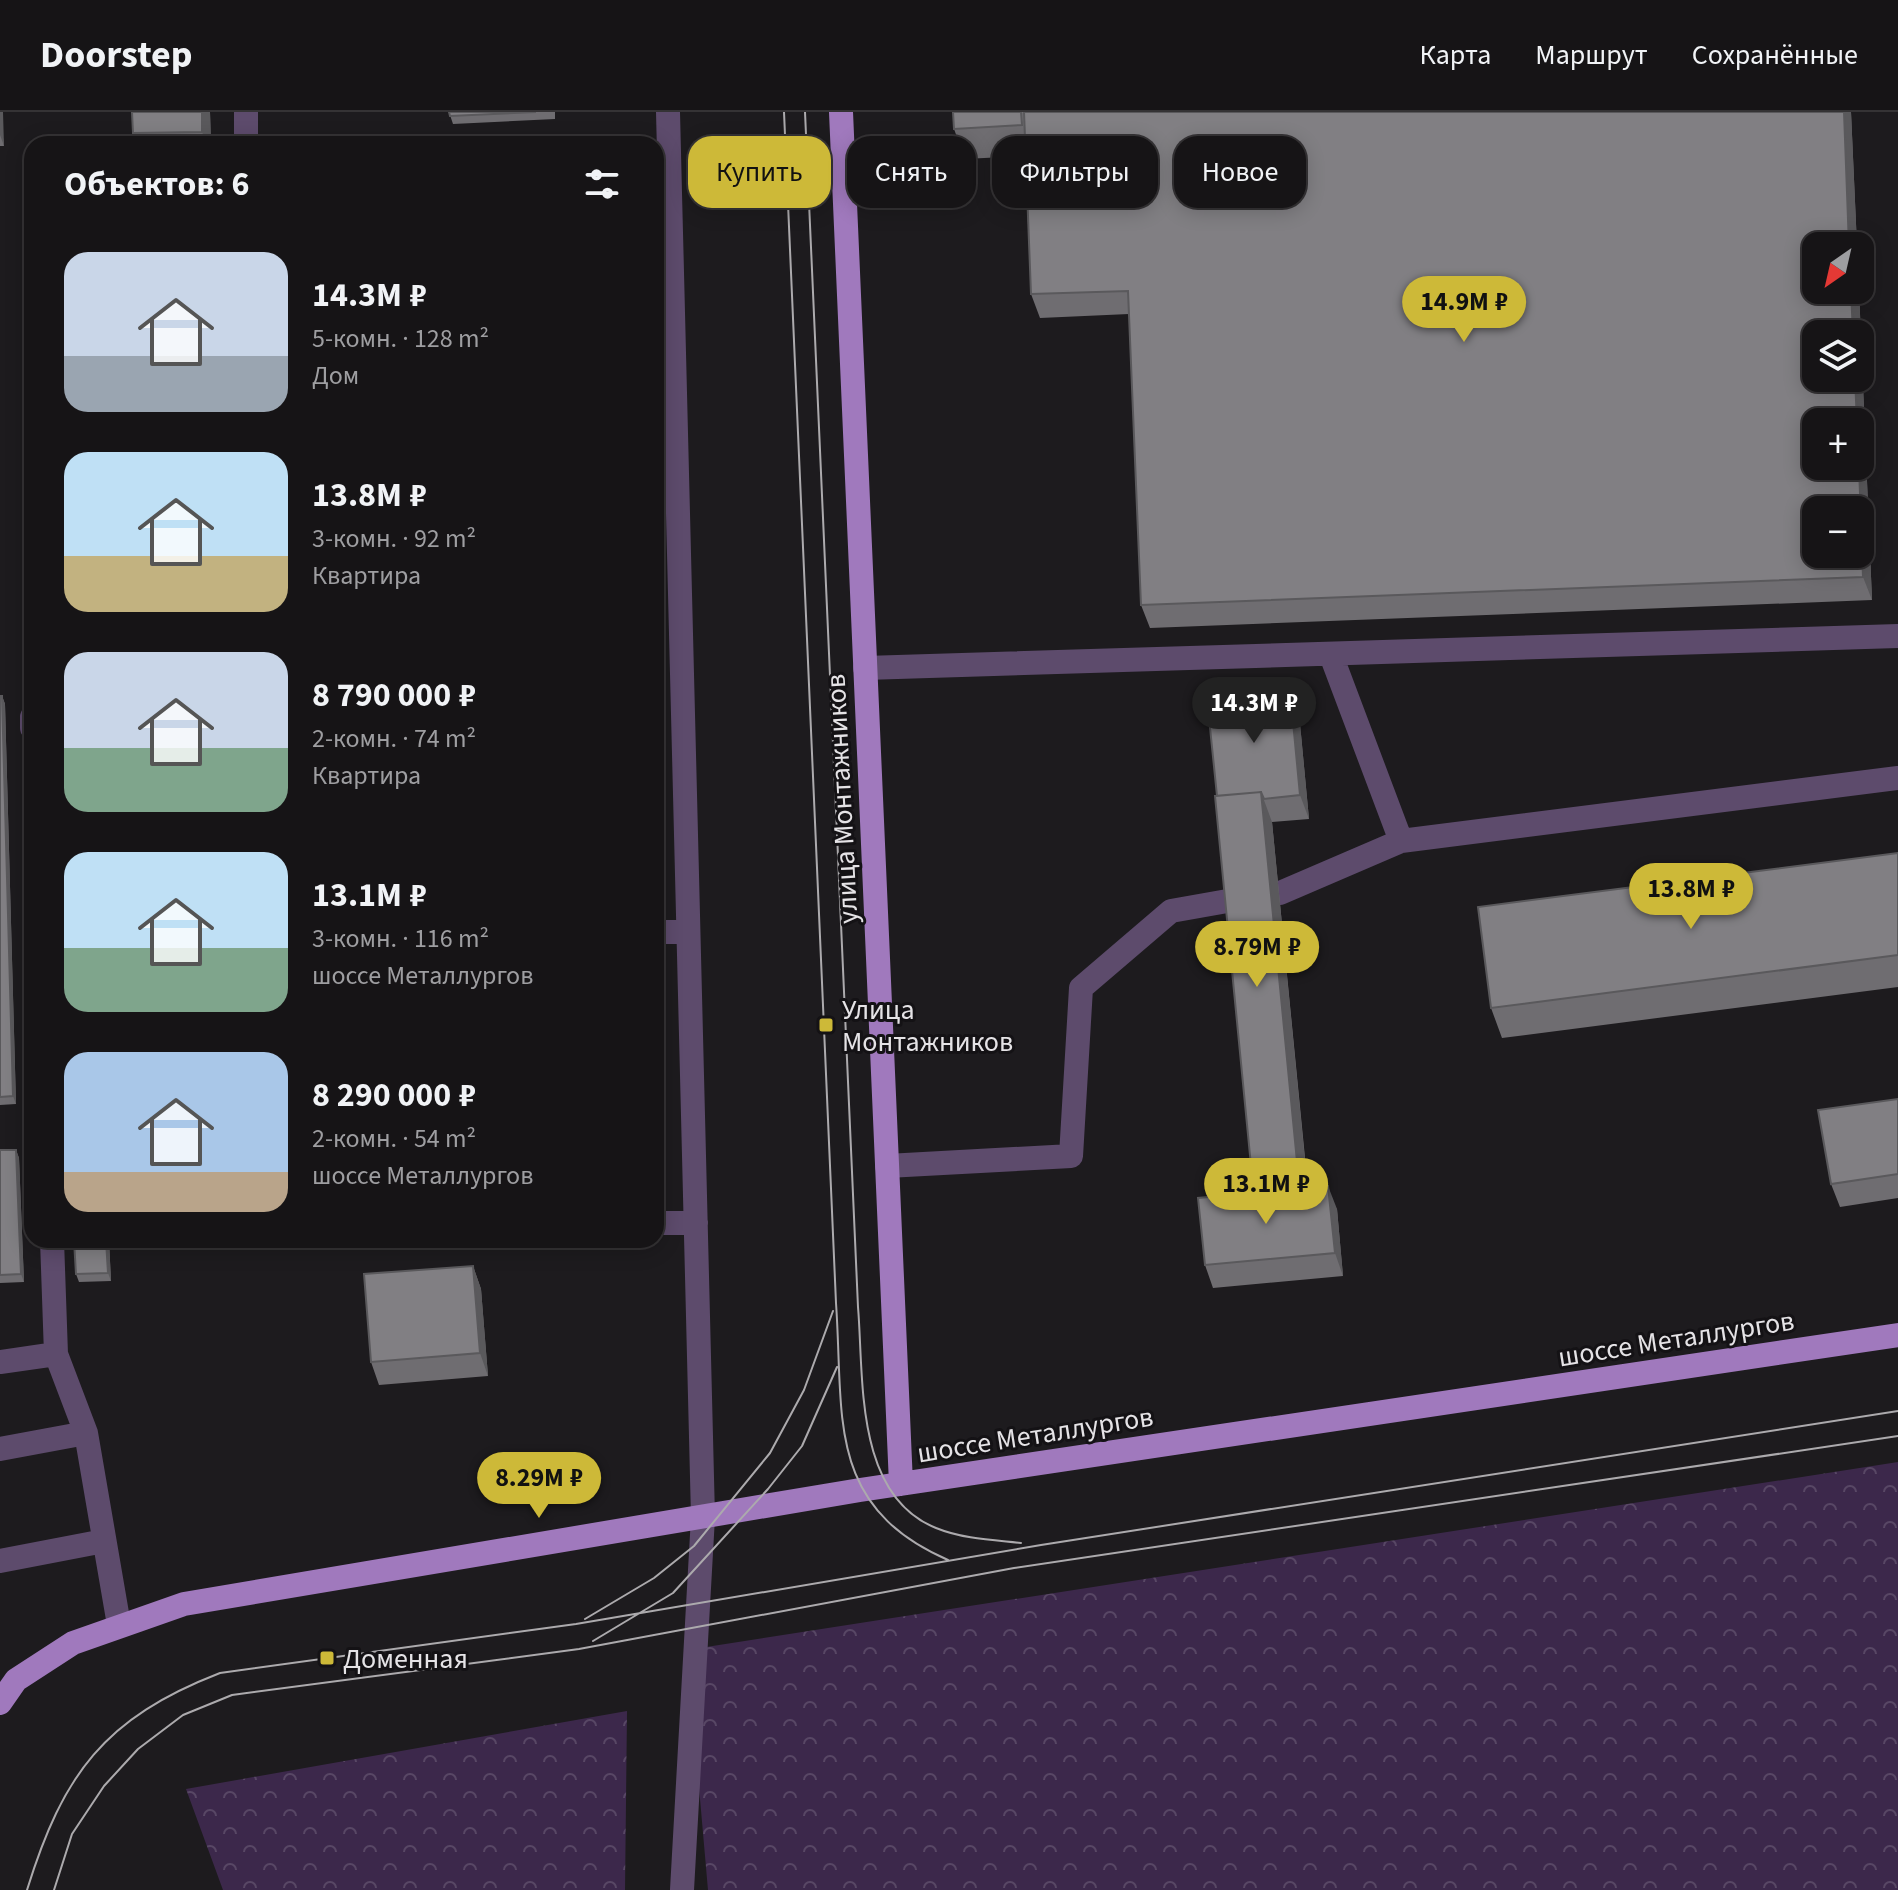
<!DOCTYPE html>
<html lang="ru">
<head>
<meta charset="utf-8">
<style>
  body { margin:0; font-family:"Source Sans 3",sans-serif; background:#1f1d1f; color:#f1f3f6; height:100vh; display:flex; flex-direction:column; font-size:30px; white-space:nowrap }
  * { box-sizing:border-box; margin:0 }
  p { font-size:26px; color:#9e9ea1 }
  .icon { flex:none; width:44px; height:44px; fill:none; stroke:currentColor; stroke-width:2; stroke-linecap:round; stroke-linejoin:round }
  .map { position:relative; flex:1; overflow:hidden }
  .details { position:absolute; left:24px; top:24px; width:640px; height:1112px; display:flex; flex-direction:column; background:#161416; border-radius:24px; box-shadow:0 4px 20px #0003,0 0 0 2px #353335 }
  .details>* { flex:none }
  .banner { position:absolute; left:688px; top:24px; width:760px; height:72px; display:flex; gap:16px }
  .needle { width:52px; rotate:214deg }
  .fabs { position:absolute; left:1802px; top:120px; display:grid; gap:16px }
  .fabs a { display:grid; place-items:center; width:72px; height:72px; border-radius:16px; background:#161416; box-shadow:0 4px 20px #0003,0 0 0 2px #353335; font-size:40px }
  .price { position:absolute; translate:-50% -68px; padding:0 18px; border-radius:28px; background:#cdb938; color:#111; font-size:26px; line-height:52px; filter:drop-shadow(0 2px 4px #0008) }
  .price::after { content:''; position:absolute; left:50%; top:48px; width:24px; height:18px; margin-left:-12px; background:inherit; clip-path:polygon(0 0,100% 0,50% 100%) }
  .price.current { background:#222; color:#fff }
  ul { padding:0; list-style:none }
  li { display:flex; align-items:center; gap:24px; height:200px; padding:0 40px }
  li span { display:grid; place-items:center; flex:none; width:224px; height:160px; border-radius:24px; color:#555 }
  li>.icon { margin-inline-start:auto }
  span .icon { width:96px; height:96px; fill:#fffc; stroke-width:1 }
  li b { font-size:34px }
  h2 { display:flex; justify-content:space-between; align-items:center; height:96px; padding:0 40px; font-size:34px }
  .pill { padding:0 28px; border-radius:24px; background:#161416; box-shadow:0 4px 20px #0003,0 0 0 2px #353335; font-size:28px; line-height:72px }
  .pill.current { background:#cdb938; color:#111 }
  header { display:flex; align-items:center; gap:48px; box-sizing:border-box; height:112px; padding:0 40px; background:#161416; border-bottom:2px solid #353335 }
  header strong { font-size:38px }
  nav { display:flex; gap:44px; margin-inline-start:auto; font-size:28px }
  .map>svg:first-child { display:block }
  .forest { fill:url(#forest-crowns) }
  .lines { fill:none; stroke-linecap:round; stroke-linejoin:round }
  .minor { stroke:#5d4b6c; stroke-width:24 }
  .major { stroke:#a079bd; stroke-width:24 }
  .tram { stroke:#acaaad; stroke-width:2 }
  .wall { fill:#6f6d71 }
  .shaded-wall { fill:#5a595c }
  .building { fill:#817f83; stroke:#5a595c; stroke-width:2; fill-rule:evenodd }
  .poi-dot { fill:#cdb938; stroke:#141215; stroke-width:3 }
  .labels { text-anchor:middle; stroke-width:6; stroke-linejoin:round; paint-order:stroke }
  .street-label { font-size:28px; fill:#e5e3e6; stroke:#141215 }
  .poi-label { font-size:28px; fill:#e5e3e6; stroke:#141215; text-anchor:start }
</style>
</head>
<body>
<header>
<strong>Doorstep</strong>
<nav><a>Карта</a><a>Маршрут</a><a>Сохранённые</a></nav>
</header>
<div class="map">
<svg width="1898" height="1778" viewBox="0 0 1898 1778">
  <defs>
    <pattern id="forest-crowns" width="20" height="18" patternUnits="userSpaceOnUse" patternTransform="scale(2)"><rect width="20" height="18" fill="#3c284b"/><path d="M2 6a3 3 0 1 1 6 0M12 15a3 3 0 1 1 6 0" fill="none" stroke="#584765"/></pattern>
  </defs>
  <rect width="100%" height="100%" fill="#1d1b1e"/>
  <path class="forest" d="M1898,1350V1778H708L687,1538Z
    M627,1599L625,1778H223L186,1677Z"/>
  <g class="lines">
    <path class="minor" d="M246,0V32
      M668,0L703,1405L682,1778
      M1331,543L1401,729
      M865,556L1898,524
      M32,605V616
      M1280,781L1401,729L1898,666
      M656,820H688
      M887,1054L1071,1044L1081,876L1171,799L1233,788
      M656,1111H696
      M52,1128L56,1242
      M0,1250L56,1242L86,1321L119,1513
      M0,1337L86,1321
      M0,1449L104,1429"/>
    <path class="major" d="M841,0L901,1372
      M0,1591L16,1568L73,1531L184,1492L860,1378L1898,1223"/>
    <path class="tram" d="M784,0L836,1191C844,1305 825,1394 948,1448
      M805,0L858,1195C864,1266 854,1383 936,1416C963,1427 993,1428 1021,1431
      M585,1507L654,1466L694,1434L770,1341L804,1278L833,1199
      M593,1529L673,1481L768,1377L802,1334L837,1255
      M27,1778C63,1662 104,1606 220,1561L576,1512L1041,1433L1898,1299
      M54,1778L72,1722L104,1674L138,1637L183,1603L232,1583L579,1537L1014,1456L1898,1324"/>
  </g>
  <path class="wall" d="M0,0L4,34H0Z
    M210,0L211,32H137L133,21Z
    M449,0H555V7L453,12Z
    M953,0H1851L1857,134H1816V178H1859L1872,488L1150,516L1141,493L1129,202L1040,206L1031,182L1025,44L965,47L954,17Z
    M1290,578L1299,601L1309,707L1272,710L1308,1076L1337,1097L1343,1164L1213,1176L1205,1153L1255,1081L1253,1074L1217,684Z
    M0,584H2L5,592L16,992L0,993Z
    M1898,741V875L1502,926L1491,896Z
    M1898,987V1086L1840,1095L1831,1072Z
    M0,1038H16L19,1046L24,1170L0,1171Z
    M74,1128H109L111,1169L79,1170L76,1162Z
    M473,1154L481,1177L488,1264L379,1273L371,1250Z"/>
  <path class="shaded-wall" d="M0,0H3L4,34L0,23Z
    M202,0H210L211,32H207L202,20Z
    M1844,0H1851L1857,134H1849Z
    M1851,178H1859L1872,488L1863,465L1859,354H1860V310H1857L1855,266H1860V222H1853Z
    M1290,578L1299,601L1309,707L1300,683Z
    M2,584L5,592L16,992L13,984Z
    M1261,680L1272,710L1310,1100L1299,1070Z
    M16,1038L19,1046L24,1170L21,1162Z
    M1328,1074L1337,1097L1343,1164L1335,1141Z
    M106,1128H109L111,1169L108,1161Z
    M473,1154L481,1177L488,1264L480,1241Z"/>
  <path class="building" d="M132,0H202V20L133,21Z
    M449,0H536L450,4Z
    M953,0H1021L1022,13L954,17Z
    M1024,0H1844L1849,134H1816V178H1851L1853,222H1816V266H1855L1857,310H1816V354H1859L1863,465L1141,493L1128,179L1031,182ZM1816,398H1860V442H1816Z
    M1290,578L1300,683L1264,687L1261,680L1217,684L1207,586Z
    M0,584H2L13,984L0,985Z
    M1261,680L1299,1070L1253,1074L1215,684Z
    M1898,741V843L1491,896L1478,795Z
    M1898,987V1062L1831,1072L1818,998Z
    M0,1038H16L21,1162L0,1163Z
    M1328,1074L1335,1141L1205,1153L1198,1086Z
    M74,1128H106L108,1161L76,1162Z
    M473,1154L480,1241L371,1250L364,1162Z"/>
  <g class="poi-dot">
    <rect x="818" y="905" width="16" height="16" rx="4"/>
    <rect x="319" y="1538" width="16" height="16" rx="4"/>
  </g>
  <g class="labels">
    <g class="street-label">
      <text transform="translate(841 687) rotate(-93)" y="10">улица Монтажников</text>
      <text transform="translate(1676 1226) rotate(-9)" y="10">шоссе Металлургов</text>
      <text transform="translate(1035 1322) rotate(-9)" y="10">шоссе Металлургов</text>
    </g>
    <g class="poi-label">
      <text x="842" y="907">Улица<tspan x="842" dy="32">Монтажников</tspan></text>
      <text x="343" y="1556">Доменная</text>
    </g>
  </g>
</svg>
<div class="fabs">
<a><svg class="needle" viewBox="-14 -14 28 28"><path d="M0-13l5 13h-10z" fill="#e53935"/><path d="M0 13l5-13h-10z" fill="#9e9ea1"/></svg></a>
<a><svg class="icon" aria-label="layers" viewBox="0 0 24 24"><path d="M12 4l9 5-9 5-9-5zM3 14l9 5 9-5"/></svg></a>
<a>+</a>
<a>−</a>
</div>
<b class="price" style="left:1464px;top:232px">14.9M ₽</b>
<b class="price current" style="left:1254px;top:633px">14.3M ₽</b>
<b class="price" style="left:1691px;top:819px">13.8M ₽</b>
<b class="price" style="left:1257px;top:877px">8.79M ₽</b>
<b class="price" style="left:1266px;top:1114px">13.1M ₽</b>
<b class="price" style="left:539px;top:1408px">8.29M ₽</b>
<div class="banner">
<a class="pill current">Купить</a>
<a class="pill">Снять</a>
<a class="pill">Фильтры</a>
<a class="pill">Новое</a>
</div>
<section class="details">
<h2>Объектов: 6<svg class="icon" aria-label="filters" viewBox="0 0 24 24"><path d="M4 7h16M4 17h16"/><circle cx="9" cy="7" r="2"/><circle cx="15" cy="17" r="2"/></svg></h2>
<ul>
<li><span style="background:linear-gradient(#c9d6e8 65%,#9aa5b1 0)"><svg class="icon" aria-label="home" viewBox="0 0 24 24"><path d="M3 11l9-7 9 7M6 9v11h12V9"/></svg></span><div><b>14.3M ₽</b><p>5-комн. · 128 m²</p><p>Дом</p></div></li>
<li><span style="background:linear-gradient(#bfe0f5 65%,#c2b280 0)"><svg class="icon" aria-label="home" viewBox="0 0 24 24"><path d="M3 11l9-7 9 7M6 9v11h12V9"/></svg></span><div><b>13.8M ₽</b><p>3-комн. · 92 m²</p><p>Квартира</p></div></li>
<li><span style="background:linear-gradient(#c9d6e8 60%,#7fa58c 0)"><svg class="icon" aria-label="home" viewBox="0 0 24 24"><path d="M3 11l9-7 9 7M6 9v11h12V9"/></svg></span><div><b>8 790 000 ₽</b><p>2-комн. · 74 m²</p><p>Квартира</p></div></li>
<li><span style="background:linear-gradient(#bfe0f5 60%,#7fa58c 0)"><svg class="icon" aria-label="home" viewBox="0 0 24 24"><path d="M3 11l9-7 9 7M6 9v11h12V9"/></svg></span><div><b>13.1M ₽</b><p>3-комн. · 116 m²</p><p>шоссе Металлургов</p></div></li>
<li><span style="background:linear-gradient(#a9c7e8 75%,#b9a48a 0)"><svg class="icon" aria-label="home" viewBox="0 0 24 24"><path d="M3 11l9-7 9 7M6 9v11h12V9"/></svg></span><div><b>8 290 000 ₽</b><p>2-комн. · 54 m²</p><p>шоссе Металлургов</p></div></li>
</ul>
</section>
</div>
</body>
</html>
